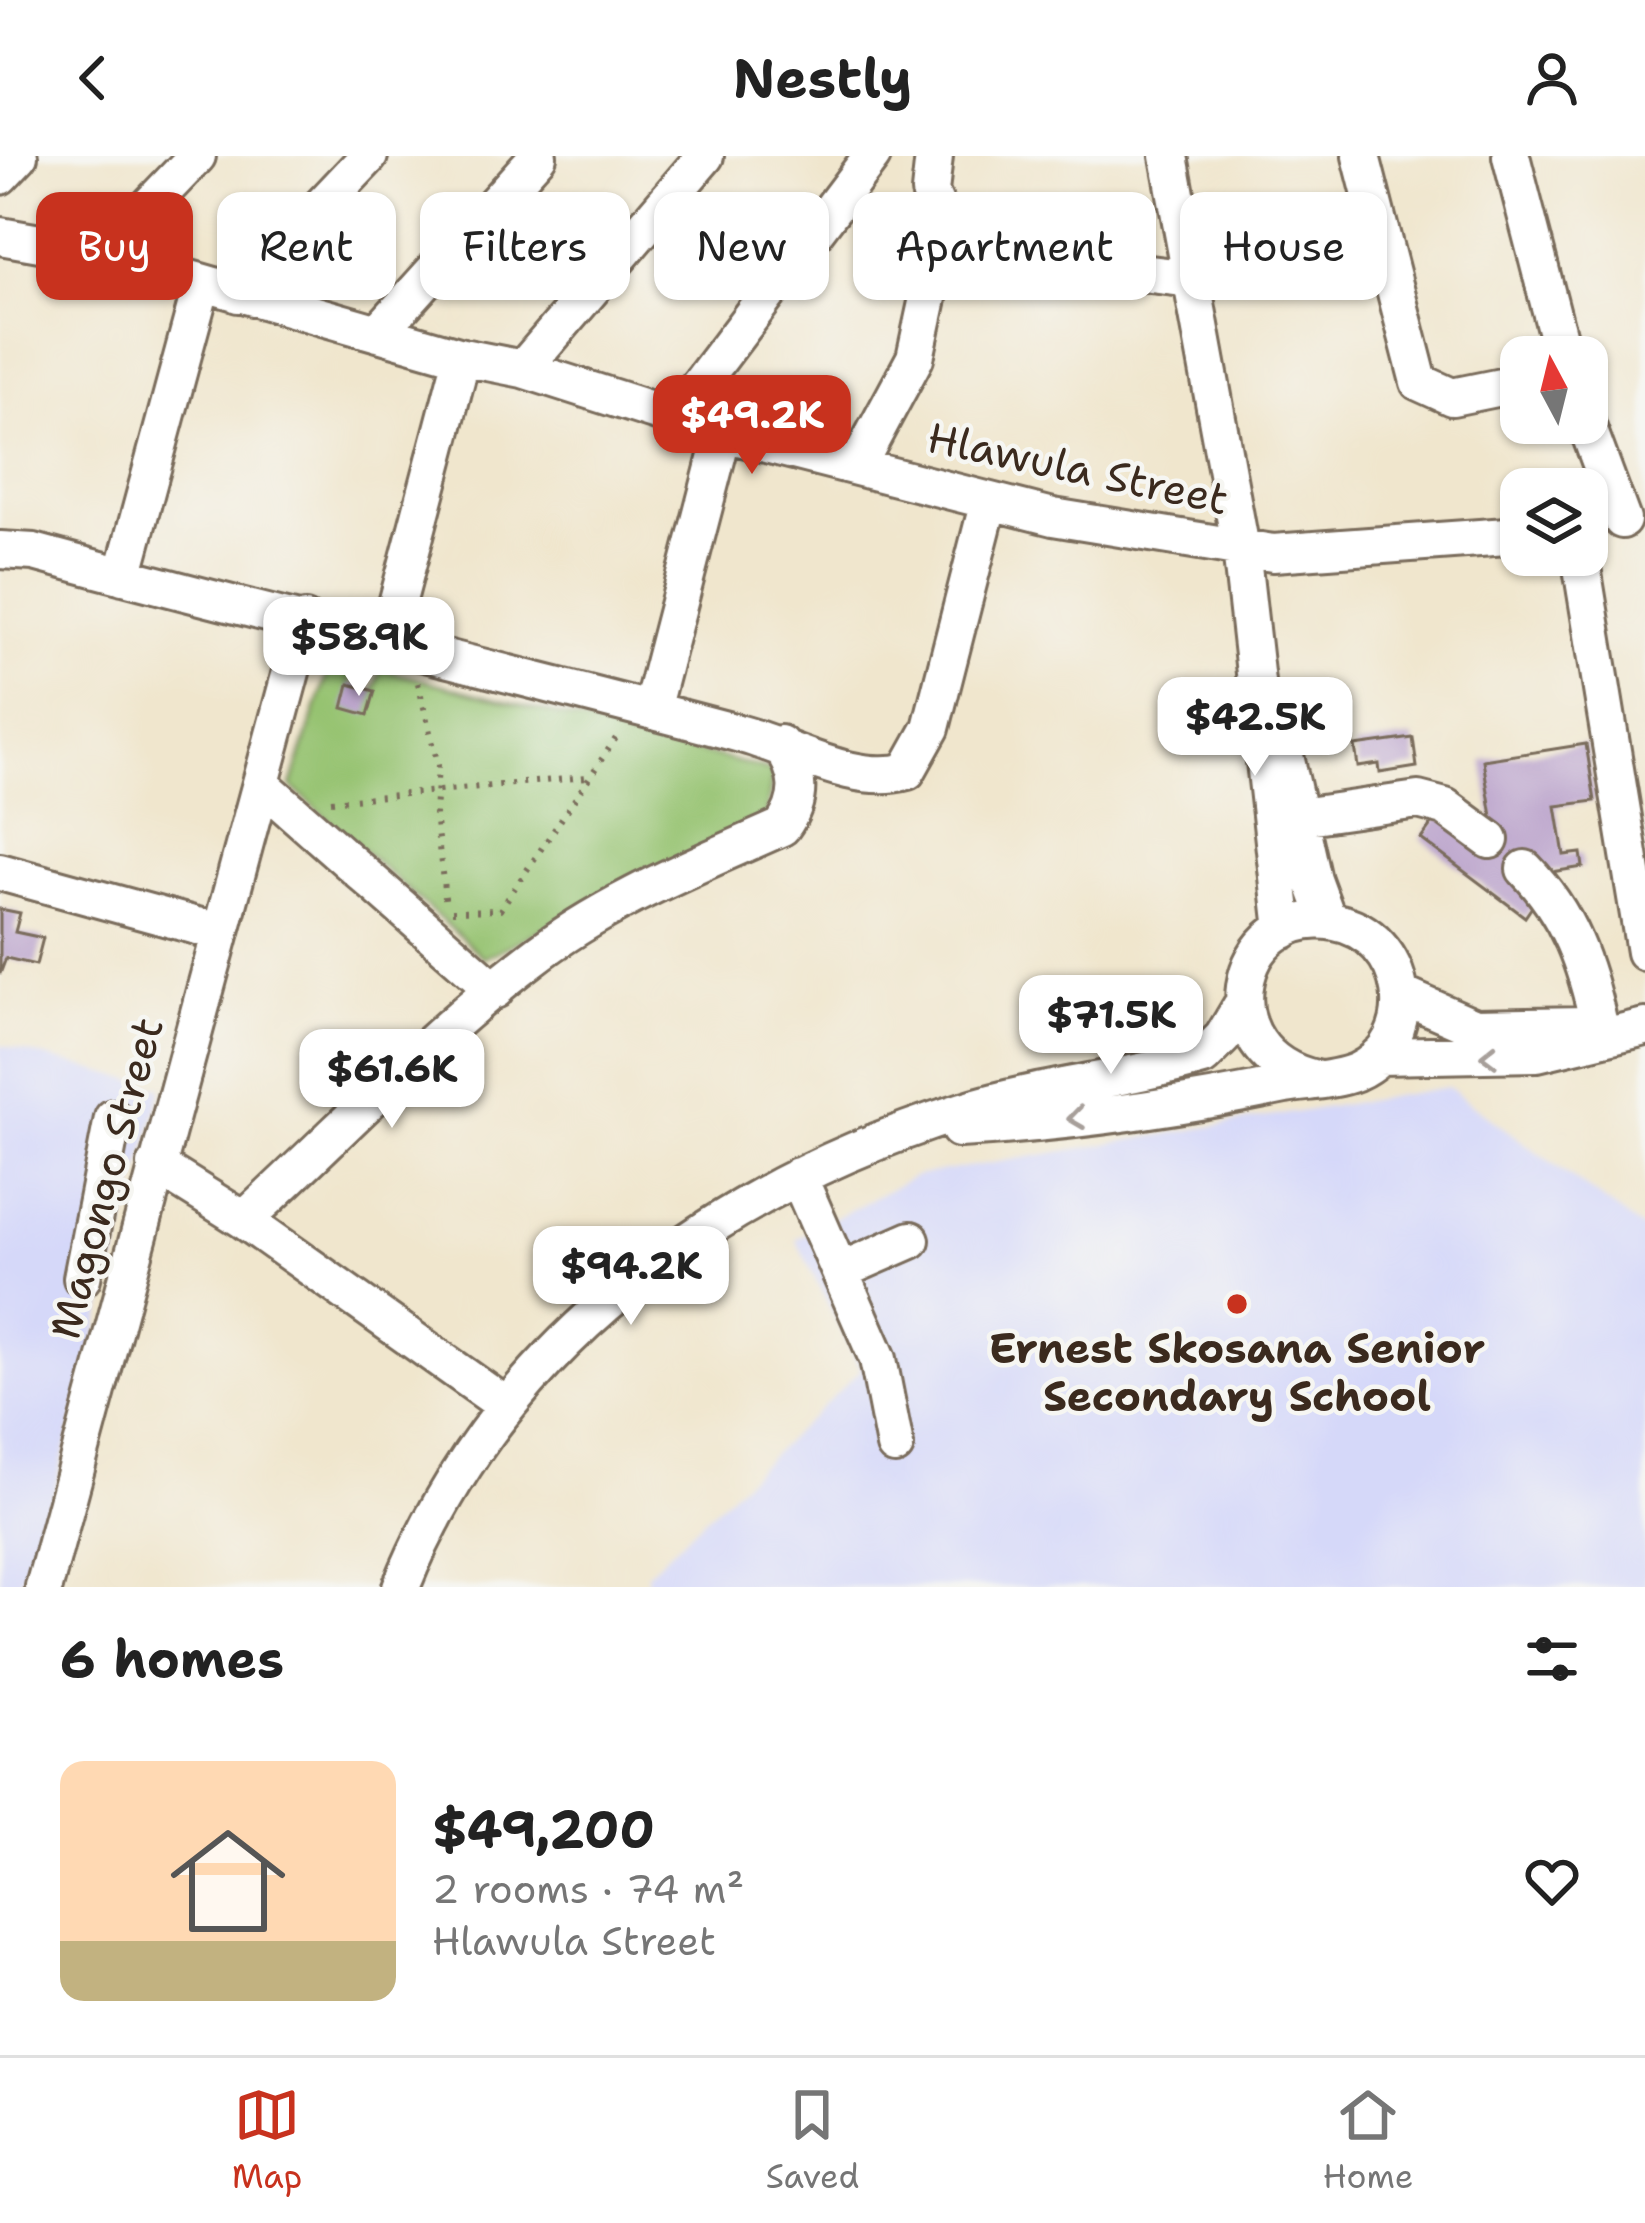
<!DOCTYPE html>
<html lang="en">
<head>
<meta charset="utf-8">
<style>
  body { margin:0; font-family:"Shantell Sans",sans-serif; background:#f6f6f6; color:#222; height:100vh; display:flex; flex-direction:column; font-size:45px; white-space:nowrap }
  * { box-sizing:border-box; margin:0 }
  p { font-size:39px; color:#767676 }
  .icon { flex:none; width:66px; height:66px; fill:none; stroke:currentColor; stroke-width:2; stroke-linecap:round; stroke-linejoin:round }
  .map { position:relative; height:1431px; overflow:hidden }
  .sheet { display:flex; flex-direction:column; background:#fff; flex:1 }
  .sheet>* { flex:none }
  .top-card { position:absolute; left:36px; top:36px; width:1575px; height:108px; display:flex; gap:24px }
  .needle { width:78px; rotate:353deg }
  .controls { position:absolute; left:1500px; top:180px; display:grid; gap:24px }
  .controls a { display:grid; place-items:center; width:108px; height:108px; border-radius:24px; background:#fff; box-shadow:0 3px 9px #0004; font-size:60px }
  .price { position:absolute; translate:-50% -102px; padding:0 27px; border-radius:24px; background:#fff; color:#222; font-size:39px; line-height:78px; filter:drop-shadow(0 3px 6px #0008) }
  .price::after { content:''; position:absolute; left:50%; top:72px; width:36px; height:27px; margin-left:-18px; background:inherit; clip-path:polygon(0 0,100% 0,50% 100%) }
  .price.selected { background:#c8321e; color:#fff }
  ul { padding:0; list-style:none }
  li { display:flex; align-items:center; gap:36px; height:300px; padding:0 60px }
  li+li { border-top:3px solid #e0e0e0 }
  li span { display:grid; place-items:center; flex:none; width:336px; height:240px; border-radius:24px; color:#555 }
  li>.icon { margin-inline-start:auto }
  span .icon { width:144px; height:144px; fill:#fffc; stroke-width:1 }
  li b { font-size:51px }
  h2 { display:flex; justify-content:space-between; align-items:center; height:144px; padding:0 60px; font-size:51px }
  .tag { padding:0 42px; border-radius:24px; background:#fff; box-shadow:0 3px 9px #0004; font-size:42px; line-height:108px }
  .tag.selected { background:#c8321e; color:#fff }
  header { display:flex; justify-content:space-between; align-items:center; height:156px; padding:0 60px; background:#fff; font-size:54px; font-weight:700 }
  .dock { display:flex; justify-content:space-around; align-items:center; height:168px; border-top:3px solid #e0e0e0; background:#fff; font-size:33px; color:#767676 }
  .dock a { display:grid; justify-items:center; gap:6px }
  .dock .selected { color:#c8321e }
  .map>svg:first-child { display:block }
  .built { fill:#d5d8f9 }
  .green { fill:#96c371; stroke:#687648; stroke-width:3 }
  .building { fill:#baa2cb }
  .lines { fill:none; stroke-linecap:round; stroke-linejoin:round }
  .minor-casing { stroke:#7a6c5b; stroke-width:42 }
  .path { stroke:#7a6c5b; stroke-width:6; stroke-dasharray:3 9; stroke-linecap:butt }
  .minor { stroke:#fff; stroke-width:36 }
  .oneway { stroke:#a79f9a }
  .poi-dot { fill:#c8321e; stroke:#f6f6f2; stroke-width:4.5 }
  .labels { text-anchor:middle; stroke-width:9; stroke-linejoin:round; paint-order:stroke }
  .street-label { font-size:42px; fill:#3b2a1e; stroke:#f6f6f2 }
  .poi-label { font-size:42px; font-weight:bold; fill:#3b2a1e; stroke:#f6f6f2 }
</style>
</head>
<body>
<header><svg class="icon" aria-label="back" viewBox="0 0 24 24"><path d="M15 5l-7 7 7 7"/></svg>Nestly<svg class="icon" aria-label="person" viewBox="0 0 24 24"><circle cx="12" cy="8" r="4"/><path d="M4 21q1-7 8-7t8 7"/></svg></header>
<div class="map">
<svg width="1645" height="1431" viewBox="0 0 1645 1431">
  <rect width="100%" height="100%" fill="#f6f6f2"/>
  <filter id="ink" filterUnits="userSpaceOnUse"><feTurbulence type="fractalNoise" baseFrequency=".00833" numOctaves="2"/><feDisplacementMap in="SourceGraphic" scale="24" xChannelSelector="R" yChannelSelector="G"/><feConvolveMatrix kernelMatrix="1 2 1 2 8 2 1 2 1" color-interpolation-filters="sRGB"/></filter>
  <filter id="wash" filterUnits="userSpaceOnUse"><feTurbulence type="fractalNoise" baseFrequency=".004" numOctaves="4" result="noise"/><feDisplacementMap in="SourceGraphic" scale="48" xChannelSelector="R" yChannelSelector="G"/><feGaussianBlur stdDeviation="2.7" result="paint"/><feColorMatrix in="noise" values="0 0 0 0 0 0 0 0 0 0 0 0 0 0 0 0 0 1.4 0 .05"/><feComposite in="paint" operator="in"/></filter>
  <g filter="url(#wash)">
    <rect width="100%" height="100%" fill="#f0e6cd"/>
    <path class="built" d="M0,889L162,932L41,1384L15,1431H0Z
      M1448,931L1645,1075V1431H648L647,1417L861,1214L796,1083L915,1020Z"/>
    <path class="green" d="M333,500L356,505L350,529L374,535L381,513L773,615L766,663L484,802L291,630Z"/>
    <g id="blocks">
      <path class="building" d="M349,528L375,535L368,559L343,552Z
        M1413,582L1417,611L1380,617L1379,608L1358,611L1355,590Z
        M1586,588L1595,645L1556,650L1564,699L1581,697L1583,711L1539,718L1542,736L1525,761L1421,683L1437,661L1495,679L1483,604Z
        M0,753L20,757L15,776L43,782L36,809L6,802L0,818Z"/>
    </g>
  </g>
  <g filter="url(#ink)">
    <use href="#blocks" fill-opacity="0" stroke="#7a6c5b" stroke-width="3"/>
    <g class="lines">
      <g class="minor-casing">
        <path id="minor" d="M934,0L930,36L944,68L1109,113L1191,123
          M1169,0L1241,393L1284,774
          M1361,0L1419,226L1452,241L1521,227
          M1511,0L1563,201
          M0,20L19,0
          M0,80L103,98L462,201L523,213L723,277L1053,361L1273,397L1521,379
          M103,98L197,0
          M238,138L369,0
          M378,177L538,0
          M523,213L705,0
          M675,261L872,0
          M1586,267L1622,364
          M857,310L915,202L944,68
          M0,394L34,396C268,460 506,515 741,578C791,591 855,630 907,615L931,572L989,345
          M1580,399L1645,796
          M123,420L202,128
          M387,486L462,201
          M1274,551L1313,724L1328,765
          M651,554L723,277
          M261,628L495,834
          M1279,664L1418,644L1445,651L1490,684
          M1525,713C1569,758 1586,809 1599,869
          M0,716L219,776
          M1402,839L1475,871L1589,869
          M1378,900L1537,897L1645,871
          M959,973C1067,967 1178,951 1285,929C1308,925 1334,925 1356,916C1426,884 1408,779 1335,766C1233,748 1204,899 1316,923
          M156,1009L244,1064L505,1249
          M798,1020L878,1203L895,1290
          M244,1064C339,977 428,882 530,804C604,746 697,709 782,671C803,642 800,616 780,588
          M840,1115L911,1084
          M82,1122L113,962
          M44,1431L305,464
          M401,1431C500,1187 717,1032 963,955C1041,930 1124,924 1203,901L1223,881L1242,849"/>
      </g>
      <path class="path" d="M418,527L438,609L435,658L446,750
        M331,645L587,621
        M452,755L500,754L618,579"/>
      <use href="#minor" class="minor"/>
    </g>
    <defs><path id="oneway-chevron" d="M-2-3.5L2.5 0L-2 3.5" fill="none" stroke-width="1.6" stroke-linecap="round" stroke-linejoin="round" transform="scale(3)"/></defs>
    <g class="oneway">
      <use href="#oneway-chevron" transform="translate(1489 900) rotate(179)"/>
      <use href="#oneway-chevron" transform="translate(1076 962) rotate(172)"/>
    </g>
  </g>
  <circle class="poi-dot" cx="1237" cy="1148" r="12"/>
  <g class="labels">
    <g class="street-label">
      <text transform="translate(1078 312) rotate(12)" y="15">Hlawula Street</text>
      <text transform="translate(106 1022) rotate(-75)" y="15">Magongo Street</text>
    </g>
    <g class="poi-label">
      <text x="1237" y="1207">Ernest Skosana Senior<tspan x="1237" dy="48">Secondary School</tspan></text>
    </g>
  </g>
</svg>
<div class="controls">
<a><svg class="needle" viewBox="-14 -14 28 28"><path d="M0-13l5 13h-10z" fill="#e53935"/><path d="M0 13l5-13h-10z" fill="#767676"/></svg></a>
<a><svg class="icon" aria-label="layers" viewBox="0 0 24 24"><path d="M12 4l9 5-9 5-9-5zM3 14l9 5 9-5"/></svg></a>
</div>
<b class="price selected" style="left:752px;top:321px">$49.2K</b>
<b class="price" style="left:359px;top:543px">$58.9K</b>
<b class="price" style="left:1255px;top:623px">$42.5K</b>
<b class="price" style="left:1111px;top:921px">$71.5K</b>
<b class="price" style="left:392px;top:975px">$61.6K</b>
<b class="price" style="left:631px;top:1172px">$94.2K</b>
<div class="top-card">
<a class="tag selected">Buy</a>
<a class="tag">Rent</a>
<a class="tag">Filters</a>
<a class="tag">New</a>
<a class="tag">Apartment</a>
<a class="tag">House</a>
</div>
</div>
<section class="sheet">
<h2>6 homes<svg class="icon" aria-label="filters" viewBox="0 0 24 24"><path d="M4 7h16M4 17h16"/><circle cx="9" cy="7" r="2"/><circle cx="15" cy="17" r="2"/></svg></h2>
<ul>
<li><span style="background:linear-gradient(#ffd9b3 75%,#c2b280 0)"><svg class="icon" aria-label="home" viewBox="0 0 24 24"><path d="M3 11l9-7 9 7M6 9v11h12V9"/></svg></span><div><b>$49,200</b><p>2 rooms · 74 m²</p><p>Hlawula Street</p></div><svg class="icon" aria-label="heart" viewBox="0 0 24 24"><path d="M12 20l-8-8c-3-5 5-10 8-4 3-6 11-1 8 4z"/></svg></li>
</ul>
</section>
<nav class="dock">
<a class="selected"><svg class="icon" aria-label="map" viewBox="0 0 24 24"><path d="M3 6l6-2 6 2 6-2v14l-6 2-6-2-6 2zM9 4v14M15 6v14"/></svg>Map</a>
<a><svg class="icon" aria-label="saved" viewBox="0 0 24 24"><path d="M7 4h10v16l-5-4-5 4z"/></svg>Saved</a>
<a><svg class="icon" aria-label="home" viewBox="0 0 24 24"><path d="M3 11l9-7 9 7M6 9v11h12V9"/></svg>Home</a>
</nav>
</body>
</html>
